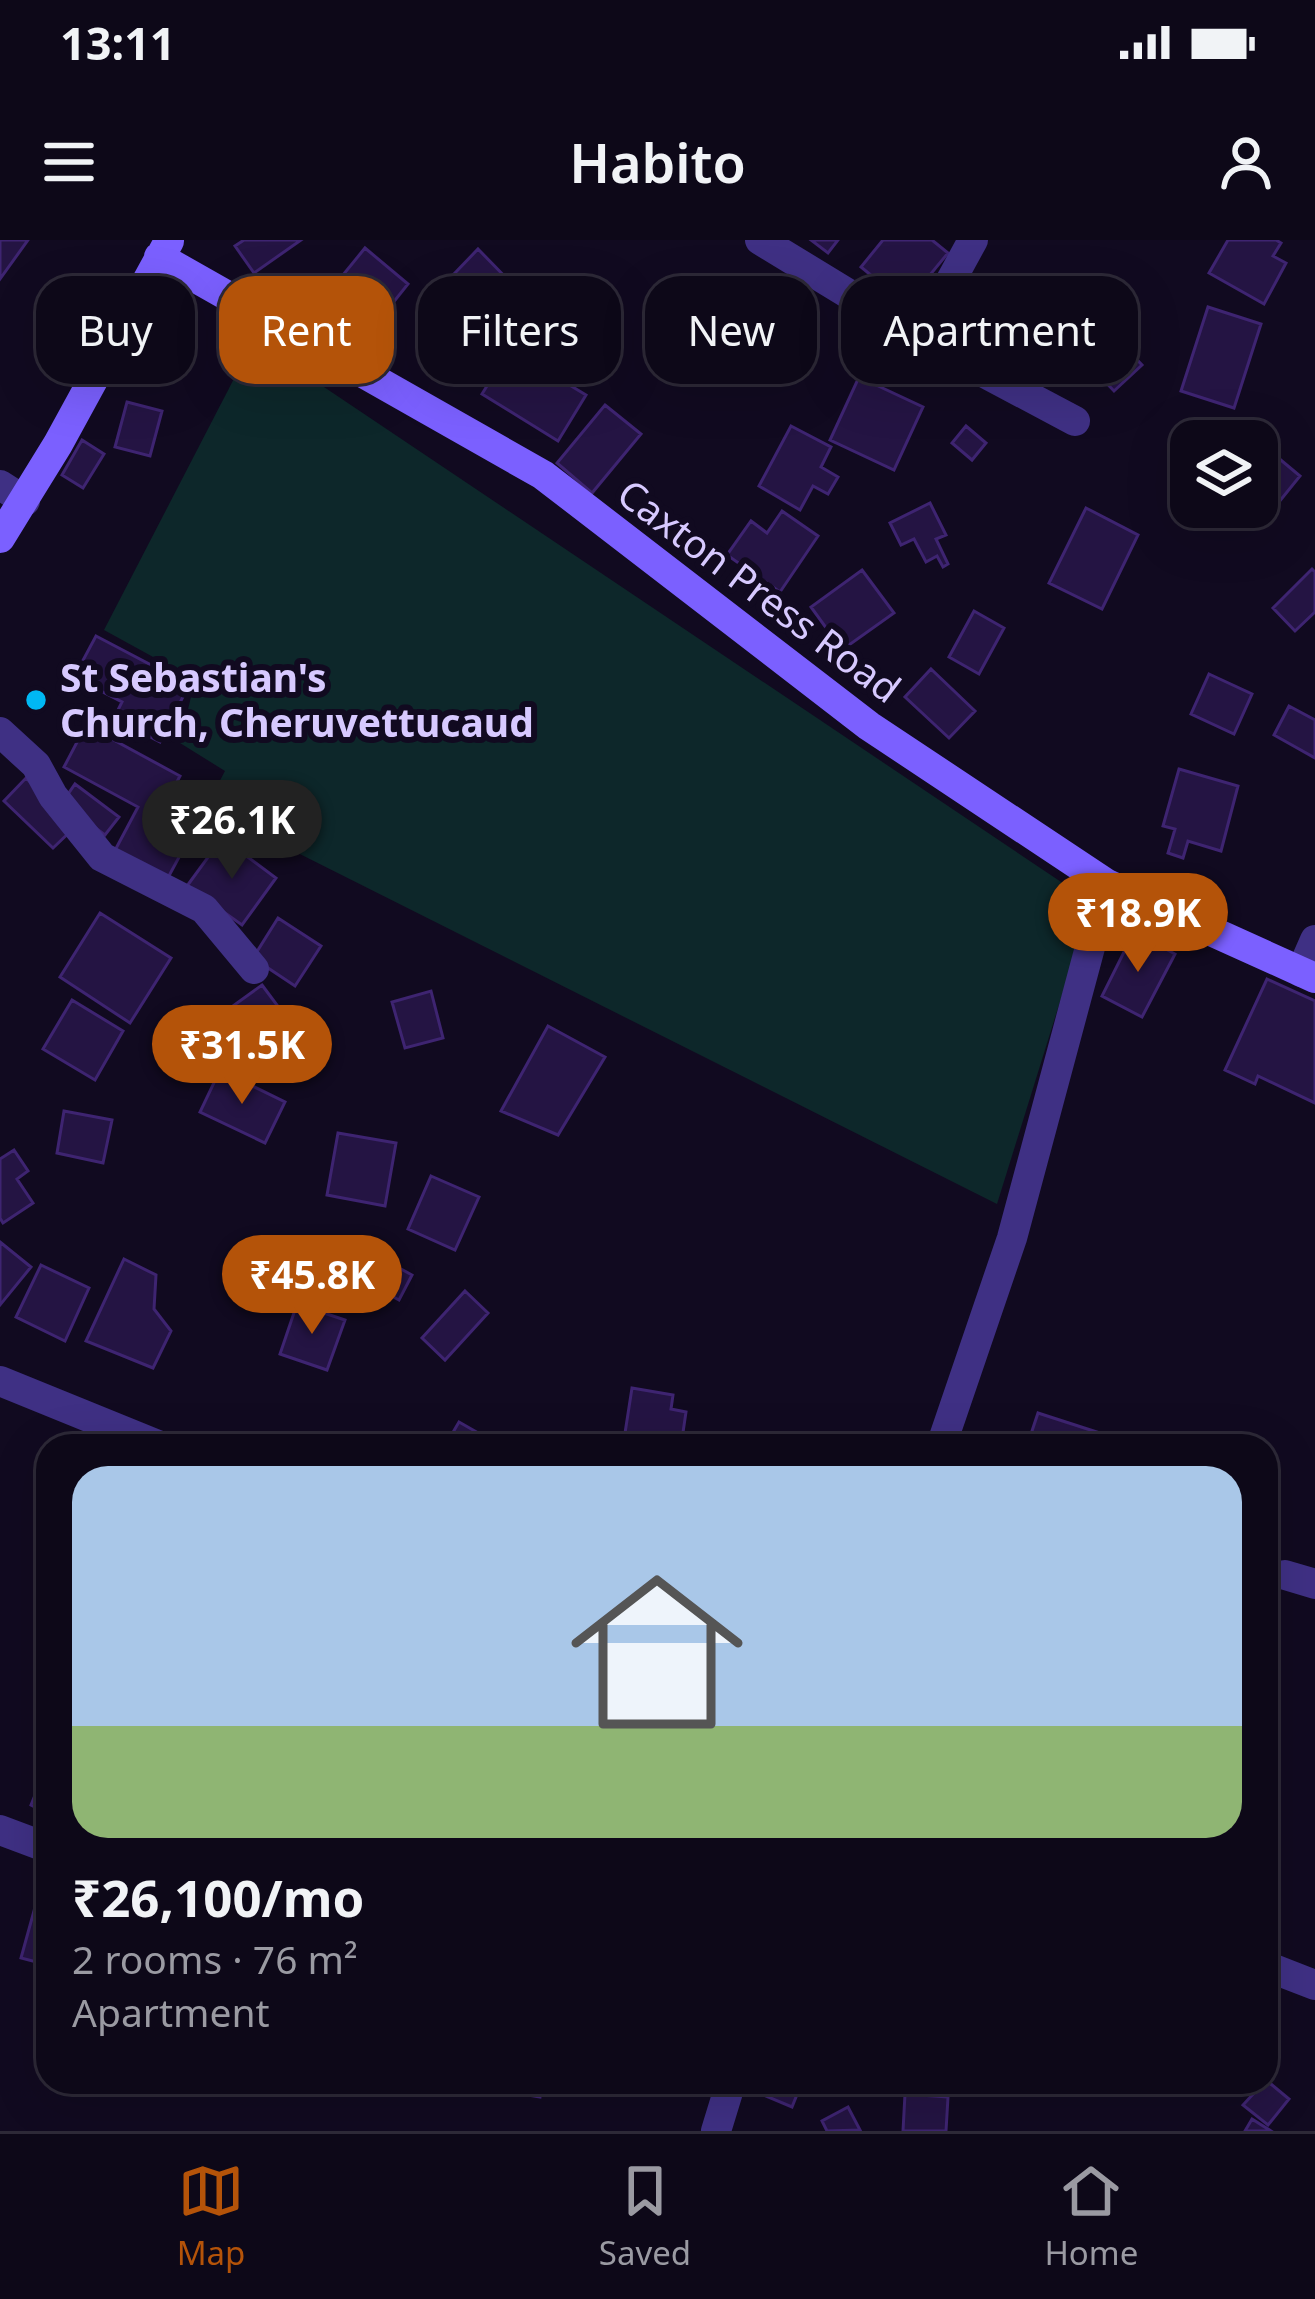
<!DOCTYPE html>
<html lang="en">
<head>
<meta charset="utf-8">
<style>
  body { margin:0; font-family:"Noto Sans",sans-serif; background:#1b1625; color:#f1f3f6; height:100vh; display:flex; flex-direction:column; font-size:45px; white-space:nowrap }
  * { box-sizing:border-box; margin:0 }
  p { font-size:39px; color:#9a9aa2 }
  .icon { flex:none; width:66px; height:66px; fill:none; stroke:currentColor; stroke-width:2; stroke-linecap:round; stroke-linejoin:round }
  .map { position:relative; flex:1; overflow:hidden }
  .sheet { position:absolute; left:36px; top:1194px; width:1242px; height:660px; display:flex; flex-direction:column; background:#0d0818; border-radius:36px; box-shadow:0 12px 48px #0002,0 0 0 3px #2d2937 }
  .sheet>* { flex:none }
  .guide { position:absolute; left:36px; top:36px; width:1245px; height:108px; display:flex; gap:24px }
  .tools { position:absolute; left:1170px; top:180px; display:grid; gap:24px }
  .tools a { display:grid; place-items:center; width:108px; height:108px; border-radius:24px; background:#0d0818; box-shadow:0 12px 48px #0002,0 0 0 3px #2d2937; font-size:60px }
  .price { position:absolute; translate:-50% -102px; padding:0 27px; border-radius:42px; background:#b45309; color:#fff; font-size:39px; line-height:78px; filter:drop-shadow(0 3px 6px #0008) }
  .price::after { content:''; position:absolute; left:50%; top:72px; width:36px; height:27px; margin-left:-18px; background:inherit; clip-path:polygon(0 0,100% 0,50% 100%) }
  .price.on { background:#222; color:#fff }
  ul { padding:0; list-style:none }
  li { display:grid; align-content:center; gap:24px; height:636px; padding:0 36px }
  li+li { border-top:3px solid #2d2937 }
  li span { display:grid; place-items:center; height:372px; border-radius:36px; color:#555 }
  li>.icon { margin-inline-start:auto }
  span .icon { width:216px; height:216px; fill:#fffc; stroke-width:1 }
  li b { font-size:51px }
  .tag { padding:0 42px; border-radius:36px; background:#0d0818; box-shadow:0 12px 48px #0002,0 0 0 3px #2d2937; font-size:42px; line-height:108px }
  .tag.on { background:#b45309; color:#fff }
  .status { display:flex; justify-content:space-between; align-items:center; height:84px; padding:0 60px; background:#0d0818; direction:ltr }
  .status svg { height:33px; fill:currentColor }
  header { display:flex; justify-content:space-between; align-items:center; height:156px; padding:0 36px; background:#0d0818; font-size:54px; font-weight:600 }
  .dock { display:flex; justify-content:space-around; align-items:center; height:168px; border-top:3px solid #2d2937; background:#0d0818; font-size:33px; color:#9a9aa2 }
  .dock a { display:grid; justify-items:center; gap:6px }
  .dock .on { color:#b45309 }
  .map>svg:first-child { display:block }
  .green { fill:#0d272a }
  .building { fill:#241443; stroke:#3e2471; stroke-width:3 }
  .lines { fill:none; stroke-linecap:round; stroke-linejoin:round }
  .street { stroke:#3f3084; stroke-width:30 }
  .secondary { stroke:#7b60ff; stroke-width:30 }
  .poi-dot { fill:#00b8f4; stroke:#110a20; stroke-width:4.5 }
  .labels { text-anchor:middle; stroke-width:12; stroke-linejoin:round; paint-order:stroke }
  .street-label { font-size:39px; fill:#d7c9ff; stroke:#110a20 }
  .poi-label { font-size:39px; font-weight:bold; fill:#d7c9ff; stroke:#110a20; text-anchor:start }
</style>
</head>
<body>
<div class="status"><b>13:11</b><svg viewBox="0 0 49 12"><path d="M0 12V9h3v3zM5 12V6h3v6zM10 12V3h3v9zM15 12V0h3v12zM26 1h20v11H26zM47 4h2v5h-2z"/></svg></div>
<header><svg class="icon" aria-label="menu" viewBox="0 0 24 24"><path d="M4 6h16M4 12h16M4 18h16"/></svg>Habito<svg class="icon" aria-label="person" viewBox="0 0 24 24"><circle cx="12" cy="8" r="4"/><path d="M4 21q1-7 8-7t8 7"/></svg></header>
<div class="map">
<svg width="1315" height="1891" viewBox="0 0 1315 1891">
  <rect width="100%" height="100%" fill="#110a20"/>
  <path class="green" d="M254,100L1091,662L997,964L206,567L225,531L180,503L195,440L104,390Z"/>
  <path class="building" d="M0,0H28L0,39Z
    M244,0H301L254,33L235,6Z
    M811,0H838L828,13Z
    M883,0H932L948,13L906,64L861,27Z
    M1228,0H1276L1281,3L1273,16L1286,23L1264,64L1209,33Z
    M365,8L408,44L369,93L325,57Z
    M478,9L519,51L495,75L454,34Z
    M1208,67L1261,84L1234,168L1181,151Z
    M1123,105L1142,125L1114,151L1095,131Z
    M510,109L586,155L558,201L482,154Z
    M859,137L923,167L894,230L830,200Z
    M127,162L162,171L150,216L115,207Z
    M605,165L641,194L592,253L557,223Z
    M791,186L831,207L821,227L838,237L828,254L813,246L800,270L759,246Z
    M966,186L986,203L972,220L952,203Z
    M82,200L104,214L83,248L62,235Z
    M1270,211L1300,236L1262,283L1244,267H1257V227Z
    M1184,212L1191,214V267H1220L1218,277L1171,265Z
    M930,263L946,295L936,299L948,324L943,327L937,316L926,322L914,299L901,305L890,283Z
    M1086,268L1138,295L1102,369L1049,343Z
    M782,271L818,296L780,352L727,315L751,281L767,293Z
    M1312,329L1315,332V372L1295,391L1273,368Z
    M862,330L894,373L842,410L811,367Z
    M974,371L1004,388L979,434L949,417Z
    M96,396L189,445L160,502L114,478L122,462L74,437Z
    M931,429L975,471L949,498L905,457Z
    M1209,434L1252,454L1234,494L1191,474Z
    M1289,466L1315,480V518L1274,495Z
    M86,485L180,536L171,553L204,571L164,645L112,616L138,567L64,527Z
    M1179,529L1238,546L1221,611L1188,601L1183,618L1168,613L1175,589L1163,586Z
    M26,538L76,586L53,608L4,561Z
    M75,544L119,577L105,595L62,563Z
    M222,598L276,638L242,685L187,646Z
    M100,673L171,718L130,783L60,737Z
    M278,678L321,706L295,746L253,718Z
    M1134,692L1175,714L1142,777L1102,756Z
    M1267,739L1315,761V863L1258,836L1255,844L1225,830Z
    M262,745L306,804L262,836L219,776Z
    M431,751L443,798L405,808L392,762Z
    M72,760L123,791L95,840L43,809Z
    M548,786L605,817L558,895L501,871Z
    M220,830L285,862L265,903L200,872Z
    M64,871L112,880L103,923L57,913Z
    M338,893L396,903L385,966L327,955Z
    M14,910L28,931L17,939L33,963L3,983L0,978V919Z
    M431,936L479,957L455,1010L408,989Z
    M0,1002L31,1027L0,1065Z
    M364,1009L412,1035L399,1060L351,1034Z
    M124,1019L156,1035L154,1069L171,1091L153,1128L86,1101Z
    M41,1025L89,1048L65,1101L16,1077Z
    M465,1051L488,1073L445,1120L422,1098Z
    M297,1064L345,1080L327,1130L280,1114Z
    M632,1148L673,1155L671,1169L686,1172L681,1206H623Z
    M1038,1173L1140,1206H1027Z
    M459,1182L501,1206H445Z
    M48,1523V1574L31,1565Z
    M40,1649L48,1651V1725L21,1718Z
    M1266,1840L1289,1859L1268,1885L1243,1865Z
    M492,1842H542L540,1857L491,1849Z
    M752,1842H802L792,1867L749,1849Z
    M905,1854L948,1857L946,1891H903Z
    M848,1867L860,1890L827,1891L822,1881Z
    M1252,1879L1271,1891H1245Z"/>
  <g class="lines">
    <path class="street" d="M760,0L934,106L1075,181
      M920,97L973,0
      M0,245L25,261
      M0,492L36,525L53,556L102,617L204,669L254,729
      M1301,732L1315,700
      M0,1141L160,1206
      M941,1206L1012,998L1107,644
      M1285,1335L1315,1344
      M0,1590L48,1608
      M1266,1726L1315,1745
      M716,1891L731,1842"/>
    <path class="secondary" d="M159,17L543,235L869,486L1107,644L1315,738
      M0,298L58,204L169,1"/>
  </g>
  <circle class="poi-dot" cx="36" cy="460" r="12"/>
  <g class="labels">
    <g class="street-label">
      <text transform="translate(759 351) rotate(37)" y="14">Caxton Press Road</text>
    </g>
    <g class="poi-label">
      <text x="60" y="452">St Sebastian's<tspan x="60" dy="45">Church, Cheruvettucaud</tspan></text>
    </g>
  </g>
</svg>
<div class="tools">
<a><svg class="icon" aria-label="layers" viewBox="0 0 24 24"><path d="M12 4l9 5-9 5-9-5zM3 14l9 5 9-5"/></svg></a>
</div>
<b class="price on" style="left:232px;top:642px">₹26.1K</b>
<b class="price" style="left:1138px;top:735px">₹18.9K</b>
<b class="price" style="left:242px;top:867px">₹31.5K</b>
<b class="price" style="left:312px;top:1097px">₹45.8K</b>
<div class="guide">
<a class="tag">Buy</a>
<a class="tag on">Rent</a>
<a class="tag">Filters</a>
<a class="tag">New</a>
<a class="tag">Apartment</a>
</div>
<section class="sheet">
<ul>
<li><span style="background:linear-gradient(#a9c7e8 70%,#8fb573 0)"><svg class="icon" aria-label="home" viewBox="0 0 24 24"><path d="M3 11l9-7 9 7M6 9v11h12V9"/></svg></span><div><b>₹26,100/mo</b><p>2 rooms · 76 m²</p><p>Apartment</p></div></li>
</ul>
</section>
</div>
<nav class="dock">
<a class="on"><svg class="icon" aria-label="map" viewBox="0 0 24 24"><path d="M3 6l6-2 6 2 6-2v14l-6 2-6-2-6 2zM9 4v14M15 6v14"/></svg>Map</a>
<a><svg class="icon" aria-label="saved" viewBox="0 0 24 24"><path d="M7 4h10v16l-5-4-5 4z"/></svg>Saved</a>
<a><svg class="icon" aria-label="home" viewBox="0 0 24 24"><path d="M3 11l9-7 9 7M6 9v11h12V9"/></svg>Home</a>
</nav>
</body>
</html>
